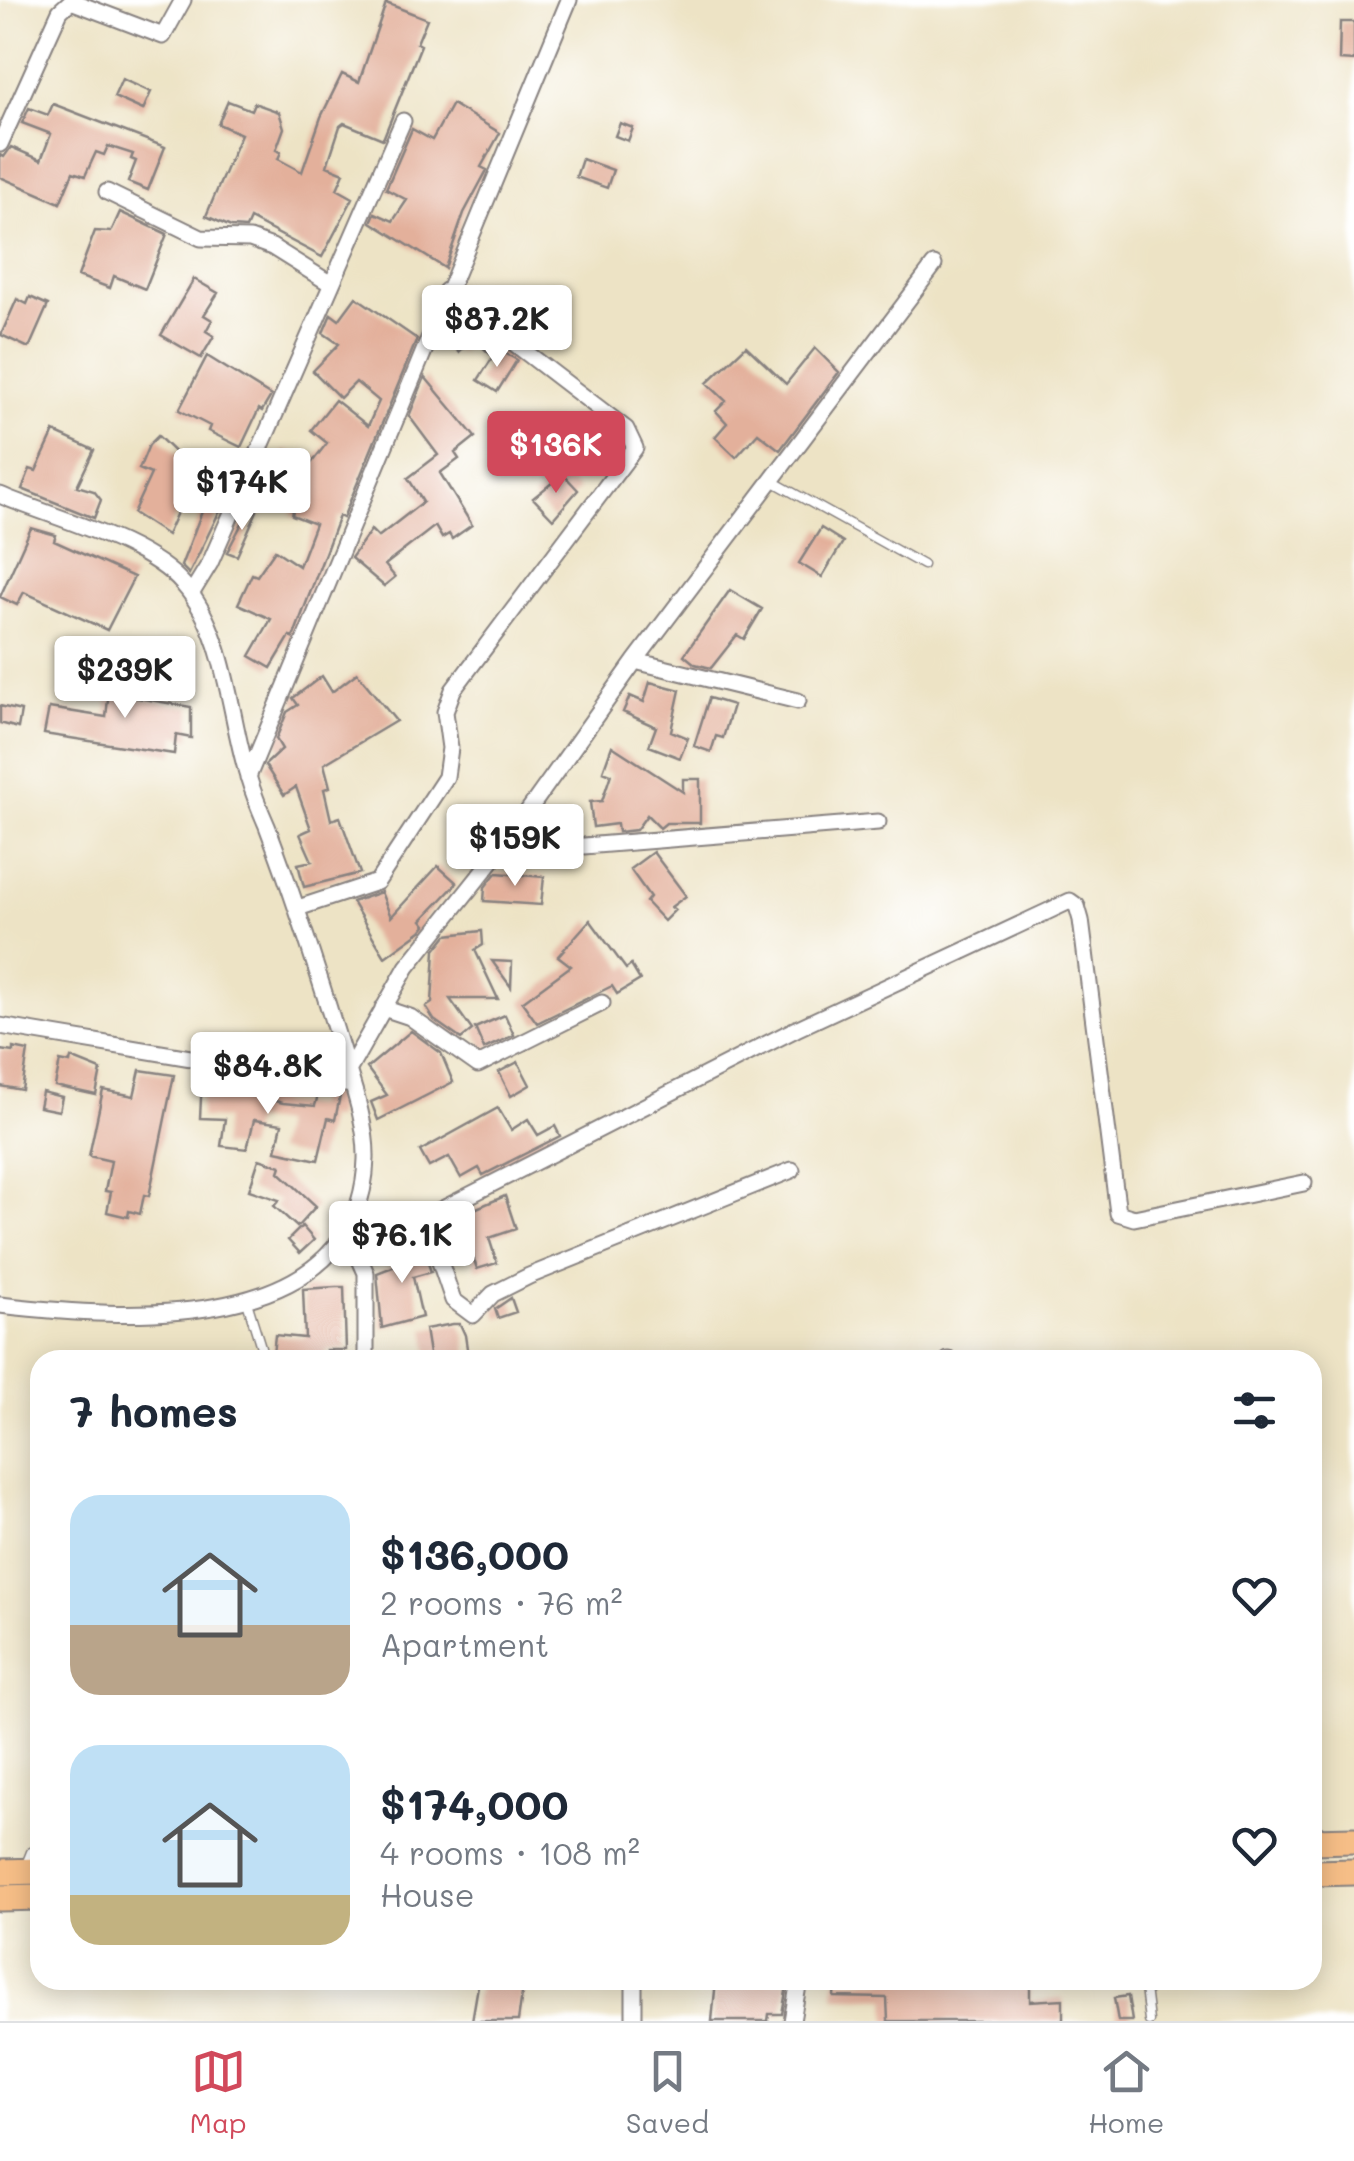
<!DOCTYPE html>
<html lang="en">
<head>
<meta charset="utf-8">
<style>
  body { margin:0; font-family:Mali,sans-serif; background:#f6f6f7; color:#1f2937; height:100vh; display:flex; flex-direction:column; font-size:38px; white-space:nowrap }
  * { box-sizing:border-box; margin:0 }
  p { font-size:32px; color:#747a83 }
  .icon { flex:none; width:55px; height:55px; fill:none; stroke:currentColor; stroke-width:2; stroke-linecap:round; stroke-linejoin:round }
  .map { position:relative; flex:1; overflow:hidden }
  .details { position:absolute; left:30px; top:1350px; width:1292px; height:640px; display:flex; flex-direction:column; background:#fff; border-radius:30px; box-shadow:0 5px 25px #0003 }
  .details>* { flex:none }
  .price { position:absolute; translate:-50% -85px; padding:0 22px; border-radius:10px; background:#fff; color:#222; font-size:32px; line-height:65px; filter:drop-shadow(0 2px 5px #0008) }
  .price::after { content:''; position:absolute; left:50%; top:60px; width:30px; height:22px; margin-left:-15px; background:inherit; clip-path:polygon(0 0,100% 0,50% 100%) }
  .price.active { background:#d1495b; color:#fff }
  ul { padding:0; list-style:none }
  li { display:flex; align-items:center; gap:30px; height:250px; padding:0 40px }
  li span { display:grid; place-items:center; flex:none; width:280px; height:200px; border-radius:30px; color:#555 }
  li>.icon { margin-inline-start:auto }
  span .icon { width:120px; height:120px; fill:#fffc; stroke-width:1 }
  li b { font-size:42px }
  h2 { display:flex; justify-content:space-between; align-items:center; height:120px; padding:0 40px; font-size:42px }
  .tab-bar { display:flex; justify-content:space-around; align-items:center; height:140px; border-top:2px solid #e0e1e3; background:#fff; font-size:28px; color:#747a83 }
  .tab-bar a { display:grid; justify-items:center; gap:5px }
  .tab-bar .active { color:#d1495b }
  .map>svg:first-child { display:block }
  .building { fill:#e3b09b }
  .lines { fill:none; stroke-linecap:round; stroke-linejoin:round }
  .service-casing { stroke:#888280; stroke-width:11 }
  .minor-casing { stroke:#888280; stroke-width:19 }
  .trunk-casing { stroke:#888280; stroke-width:29 }
  .service { stroke:#fff; stroke-width:8 }
  .minor { stroke:#fff; stroke-width:15 }
  .trunk { stroke:#f6be87; stroke-width:25 }
</style>
</head>
<body>
<div class="map">
<svg width="1354" height="2021" viewBox="0 0 1354 2021">
  <rect width="100%" height="100%" fill="#fff"/>
  <filter id="ink" filterUnits="userSpaceOnUse"><feTurbulence type="fractalNoise" baseFrequency=".01" numOctaves="2"/><feDisplacementMap in="SourceGraphic" scale="20" xChannelSelector="R" yChannelSelector="G"/><feConvolveMatrix kernelMatrix="1 2 1 2 8 2 1 2 1" color-interpolation-filters="sRGB"/></filter>
  <filter id="wash" filterUnits="userSpaceOnUse"><feTurbulence type="fractalNoise" baseFrequency=".0048" numOctaves="4" result="noise"/><feDisplacementMap in="SourceGraphic" scale="40" xChannelSelector="R" yChannelSelector="G"/><feGaussianBlur stdDeviation="2.25" result="paint"/><feColorMatrix in="noise" values="0 0 0 0 0 0 0 0 0 0 0 0 0 0 0 0 0 1.4 0 .05"/><feComposite in="paint" operator="in"/></filter>
  <g filter="url(#wash)">
    <rect width="100%" height="100%" fill="#ede3c5"/>
    <g id="blocks">
      <path class="building" d="M386,3L427,19L417,43L421,45L383,139L344,123L340,126L327,166L344,173L337,189L353,198L322,257L250,219L246,228L231,227L206,216L241,134L218,124L228,101L251,110L254,103L279,112L284,128L276,150L281,152L278,159L302,172L321,117L342,74L359,82Z
        M1340,22H1354V61L1339,60Z
        M122,79L151,92L143,110L114,97Z
        M53,104L165,147L148,190L128,182L136,161L131,159L133,154L108,146L104,155L96,152L85,176L73,172L60,203L0,177V155L4,157L11,147L41,160L51,134L22,123L29,108L48,115Z
        M452,104L500,133L481,167L487,170L464,213L445,268L371,222L375,213L393,221L407,200L386,189L412,129L432,140Z
        M620,123L633,128L628,141L615,136Z
        M582,159L613,170L607,188L576,177Z
        M120,212L167,234L145,289L114,276L110,288L78,276L95,231L111,232Z
        M194,279L218,293L204,315L212,320L206,331L214,336L201,358L161,335Z
        M30,297L48,305L29,348L1,335L17,299L27,304Z
        M356,297L417,339L343,518L339,516L293,638L290,636L271,668L250,656L271,619L238,604L252,574L257,576L275,550L299,566L315,524L292,515L293,510L261,490L286,450L309,466L327,443L311,430L335,400L368,426L379,401L356,382L340,398L313,371L339,344L323,333L331,314L339,320Z
        M453,310L498,345L490,354L473,338L459,352L442,336Z
        M746,346L786,384L815,348L839,372L780,450L758,433L736,457L715,437L727,423L716,411L726,401L707,383Z
        M498,349L517,360L497,392L478,380Z
        M207,356L271,396L262,411L259,409L241,447L208,431L210,426L179,410Z
        M425,377L475,437L455,453L459,459L440,473L472,525L452,539L449,534L442,538L435,526L385,565L395,577L384,586L351,558L371,530L378,537L423,502L408,478L438,455L409,416Z
        M54,432L94,450L77,486L94,491L101,500L94,518L22,489L30,469L36,471Z
        M158,436L195,472L167,535L133,513L151,474L139,469L149,445Z
        M563,474L578,490L553,519L533,498Z
        M211,488L227,496L189,574L181,566Z
        M250,508L257,511L237,556L227,552Z
        M31,528L56,535L54,541L134,577L107,630L24,592L17,605L0,597Z
        M821,528L843,542L822,577L799,563Z
        M730,590L762,609L744,639L737,635L711,668L695,664L684,655Z
        M112,664L126,665V696L191,707V738L176,735L174,754L44,734L49,708L106,717Z
        M357,673L396,721L324,764L330,787L324,789L331,820L340,817L360,873L304,887L298,864L312,861L300,834L311,829L296,787L284,795L265,765L282,749L276,739L287,712L298,705L293,698L322,676L332,692Z
        M650,682L680,690L671,731L688,738L680,758L649,746L656,727L623,712L630,696L644,702Z
        M709,698L733,705L723,738L716,736L711,752L694,746Z
        M0,706L21,711L18,728L0,723Z
        M612,746L683,792V779H700V823H666L660,828L647,815L636,830L618,832L617,824L593,827L590,802L602,801L611,774L603,771Z
        M653,852L686,896L671,907L675,910L664,921L646,902L650,897L630,869Z
        M438,866L457,883L422,920L426,925L421,931L385,957L352,902L381,892L391,917Z
        M496,873L544,877L541,905L484,901L485,887Z
        M590,920L626,969L631,965L640,980L617,994L612,986L537,1023L522,1002L571,966L558,956Z
        M482,931L483,945L475,950L498,999H450L472,1030L461,1039L434,1020L426,1007L432,1003L435,950L447,935Z
        M492,961L512,962L511,987Z
        M505,1015L514,1035L484,1049L475,1028Z
        M411,1031L441,1053L453,1082L378,1120L371,1102L387,1095L367,1068Z
        M13,1048L28,1051L22,1090L0,1086V1050L13,1052Z
        M71,1058L101,1070L96,1095L55,1086L60,1061L70,1063Z
        M518,1062L530,1085L511,1096L499,1072Z
        M140,1070L174,1075L149,1196L144,1195L140,1214L129,1211L128,1217L107,1212L111,1192L105,1191L111,1161L89,1156L103,1090L134,1096Z
        M202,1078L259,1088L257,1096L283,1103L315,1106L319,1091L340,1096L335,1120L328,1118L318,1160L276,1151L282,1124L254,1120L247,1149L221,1146L225,1119L200,1118Z
        M42,1092L62,1097L59,1111L39,1107Z
        M498,1108L511,1130L528,1119L538,1135L555,1126L560,1136L483,1175L479,1168L461,1178L449,1157L429,1167L420,1151Z
        M259,1159L281,1166L279,1172L316,1206L297,1227L274,1206L279,1200L249,1190Z
        M505,1196L516,1229L489,1238L497,1263L477,1269L469,1244L448,1251L439,1224Z
        M302,1226L314,1240L300,1253L288,1240Z
        M418,1233L431,1272L413,1277L422,1317L382,1328L377,1273L403,1263L400,1254L413,1251L407,1238Z
        M336,1287H344L346,1350H326L327,1358L273,1354L275,1335L305,1338L303,1289Z
        M511,1298L516,1312L498,1318L495,1309Z
        M453,1324H460L465,1335L468,1355L430,1360L425,1329Z
        M479,1980H524L518,2021H472Z
        M716,1980H788L782,2014H769L768,2021H712Z
        M835,1980H1030V2001L1063,1999V2021H888L887,1998L834,1997Z
        M1128,1996L1132,2021H1118L1114,1998Z"/>
    </g>
  </g>
  <g filter="url(#ink)">
    <use href="#blocks" fill-opacity="0" stroke="#888280" stroke-width="2.5"/>
    <g class="lines">
      <g class="service-casing">
        <path id="service" d="M772,481L923,565
          M247,1302L261,1347
          M25,1867L31,1852L40,1849
          M1144,1980L1149,2021"/>
      </g>
      <g class="minor-casing">
        <path id="minor" d="M0,144L60,11L71,1L163,36L183,0
          M107,192L201,238L250,239L272,247L331,284
          M0,495C53,518 145,540 183,584C227,633 229,716 248,776C253,793 260,810 267,826C294,897 317,969 339,1041C350,1078 367,1121 366,1159C360,1338 122,1319 0,1305
          M191,594L210,563L403,121
          M635,661L798,701
          M248,777L569,0
          M498,853L878,822
          M298,908L377,882L446,777L450,748L445,712L453,690L635,448L626,429L446,291
          M383,1008L410,1017L478,1065L602,1003
          M0,1026L352,1085
          M348,1071L407,967L498,853L635,661L934,265
          M425,1218L453,1300L473,1315L493,1294L529,1276L792,1170
          M352,1242L366,1273V1360
          M355,1247L425,1218L796,1029L1070,901L1077,906L1081,920L1118,1213L1134,1218L1304,1183
          M948,1360H949
          M634,2021V1980
          M792,2021L799,1980"/>
      </g>
      <g class="trunk-casing">
        <path id="trunk" d="M1312,1841L1354,1840
          M0,1872L40,1871
          M1312,1873L1354,1872
          M0,1898L40,1897"/>
      </g>
      <use href="#service" class="service"/>
      <use href="#minor" class="minor"/>
      <use href="#trunk" class="trunk"/>
    </g>
  </g>
</svg>
<b class="price" style="left:497px;top:370px">$87.2K</b>
<b class="price active" style="left:556px;top:496px">$136K</b>
<b class="price" style="left:242px;top:533px">$174K</b>
<b class="price" style="left:125px;top:721px">$239K</b>
<b class="price" style="left:515px;top:889px">$159K</b>
<b class="price" style="left:268px;top:1117px">$84.8K</b>
<b class="price" style="left:402px;top:1286px">$76.1K</b>
<section class="details">
<h2>7 homes<svg class="icon" aria-label="filters" viewBox="0 0 24 24"><path d="M4 7h16M4 17h16"/><circle cx="9" cy="7" r="2"/><circle cx="15" cy="17" r="2"/></svg></h2>
<ul>
<li><span style="background:linear-gradient(#bfe0f5 65%,#b9a48a 0)"><svg class="icon" aria-label="home" viewBox="0 0 24 24"><path d="M3 11l9-7 9 7M6 9v11h12V9"/></svg></span><div><b>$136,000</b><p>2 rooms · 76 m²</p><p>Apartment</p></div><svg class="icon" aria-label="heart" viewBox="0 0 24 24"><path d="M12 20l-8-8c-3-5 5-10 8-4 3-6 11-1 8 4z"/></svg></li>
<li><span style="background:linear-gradient(#bfe0f5 75%,#c2b280 0)"><svg class="icon" aria-label="home" viewBox="0 0 24 24"><path d="M3 11l9-7 9 7M6 9v11h12V9"/></svg></span><div><b>$174,000</b><p>4 rooms · 108 m²</p><p>House</p></div><svg class="icon" aria-label="heart" viewBox="0 0 24 24"><path d="M12 20l-8-8c-3-5 5-10 8-4 3-6 11-1 8 4z"/></svg></li>
</ul>
</section>
</div>
<nav class="tab-bar">
<a class="active"><svg class="icon" aria-label="map" viewBox="0 0 24 24"><path d="M3 6l6-2 6 2 6-2v14l-6 2-6-2-6 2zM9 4v14M15 6v14"/></svg>Map</a>
<a><svg class="icon" aria-label="saved" viewBox="0 0 24 24"><path d="M7 4h10v16l-5-4-5 4z"/></svg>Saved</a>
<a><svg class="icon" aria-label="home" viewBox="0 0 24 24"><path d="M3 11l9-7 9 7M6 9v11h12V9"/></svg>Home</a>
</nav>
</body>
</html>
